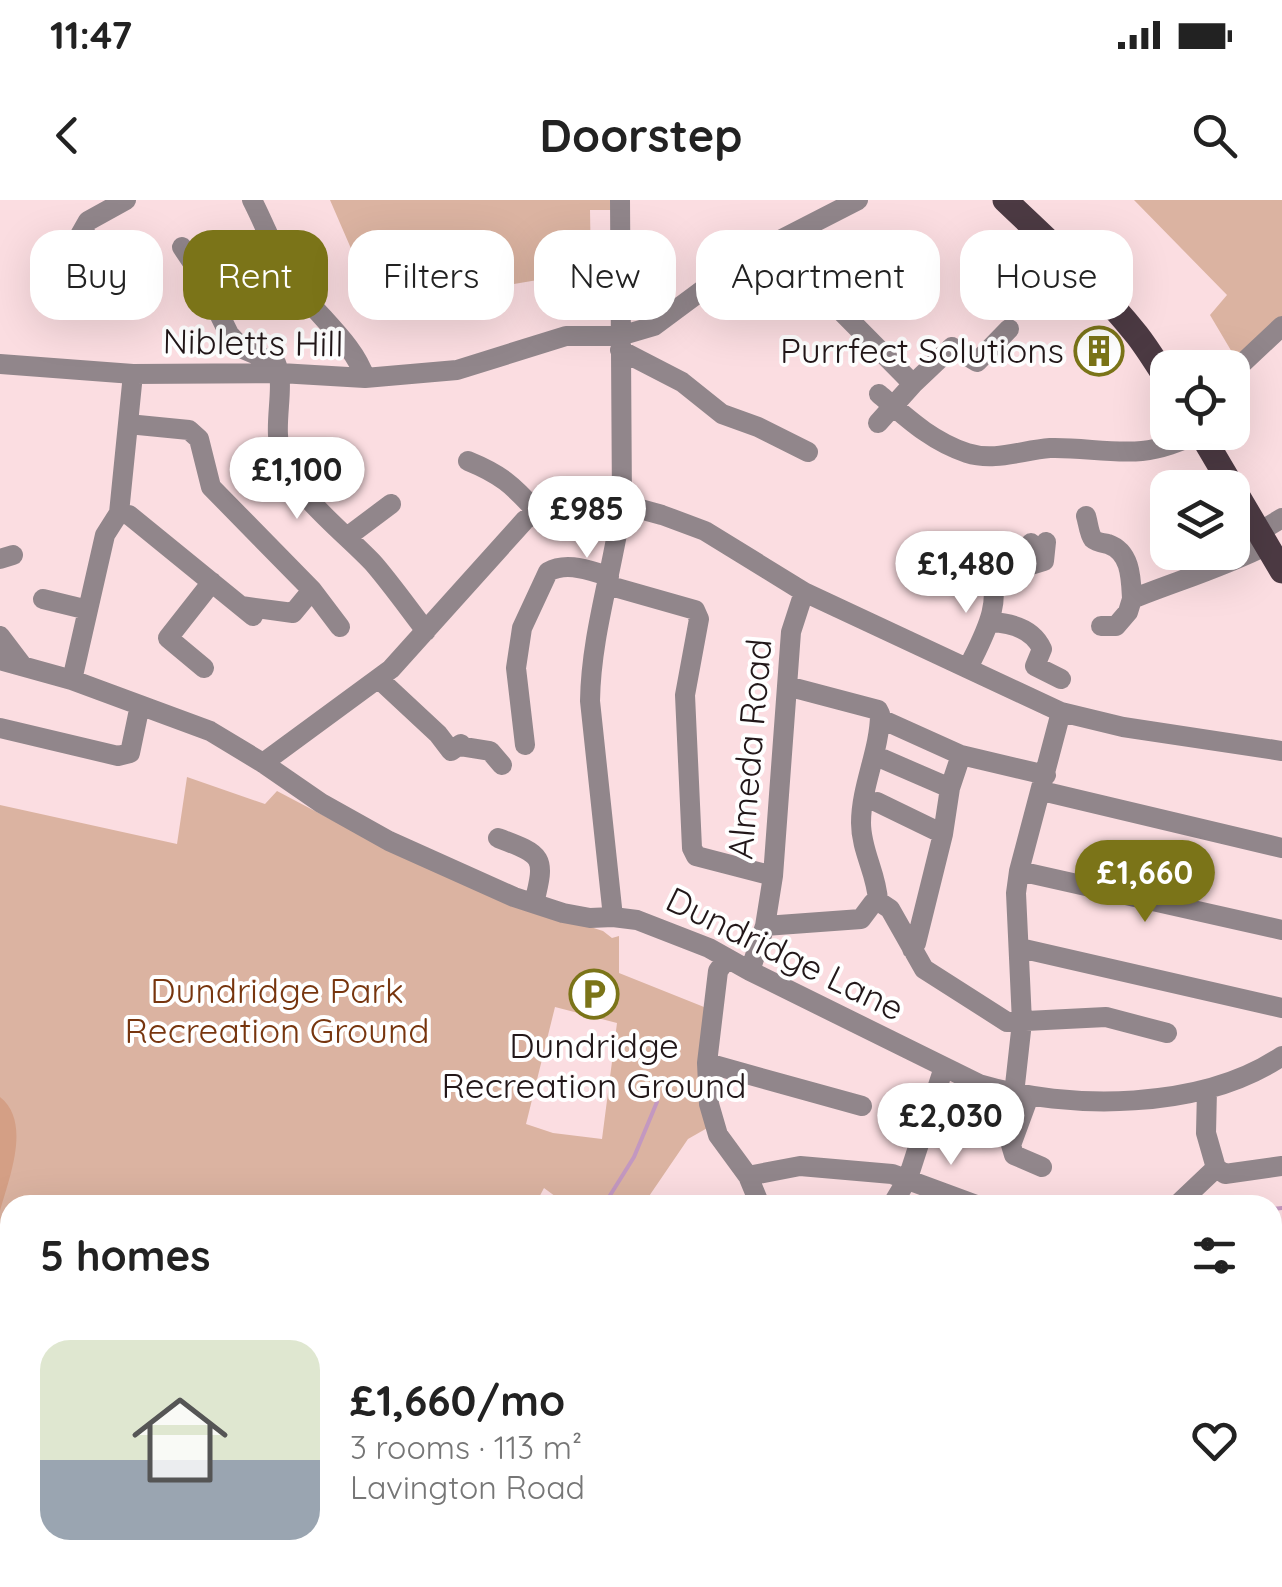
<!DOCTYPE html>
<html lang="en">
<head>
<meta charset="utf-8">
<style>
  body { margin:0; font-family:Quicksand,sans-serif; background:#f2f2f2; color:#222; height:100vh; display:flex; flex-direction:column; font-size:38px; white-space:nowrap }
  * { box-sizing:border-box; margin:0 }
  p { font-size:32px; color:#767676 }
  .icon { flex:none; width:55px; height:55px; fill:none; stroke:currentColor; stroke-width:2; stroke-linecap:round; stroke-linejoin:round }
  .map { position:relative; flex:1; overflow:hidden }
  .sheet { position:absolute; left:0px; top:995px; width:1282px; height:392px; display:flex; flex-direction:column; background:#fff; border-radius:30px 30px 0 0; box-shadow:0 10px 40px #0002 }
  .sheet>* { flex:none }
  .top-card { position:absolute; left:30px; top:30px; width:1222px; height:90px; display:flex; gap:20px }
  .controls { position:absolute; left:1150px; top:150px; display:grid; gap:20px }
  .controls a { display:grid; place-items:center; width:100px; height:100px; border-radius:20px; background:#fff; box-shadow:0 10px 40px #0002; font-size:50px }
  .price { position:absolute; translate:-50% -85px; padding:0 22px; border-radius:35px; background:#fff; color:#222; font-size:32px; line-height:65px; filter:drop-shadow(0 2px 5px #0008) }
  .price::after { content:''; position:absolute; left:50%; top:60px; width:30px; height:22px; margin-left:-15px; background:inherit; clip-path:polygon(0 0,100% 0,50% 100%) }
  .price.current { background:#7b7418; color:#fff }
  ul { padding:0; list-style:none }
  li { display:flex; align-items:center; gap:30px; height:250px; padding:0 40px }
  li+li { border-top:2px solid #e0e0e0 }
  li span { display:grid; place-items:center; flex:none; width:280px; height:200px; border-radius:30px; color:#555 }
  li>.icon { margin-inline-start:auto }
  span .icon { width:120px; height:120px; fill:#fffc; stroke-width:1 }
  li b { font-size:42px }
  h2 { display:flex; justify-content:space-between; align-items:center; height:120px; padding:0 40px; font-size:42px }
  .pill { padding:0 35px; border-radius:30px; background:#fff; box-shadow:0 10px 40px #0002; font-size:35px; line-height:90px }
  .pill.current { background:#7b7418; color:#fff }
  .status { display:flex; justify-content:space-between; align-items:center; height:70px; padding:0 50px; background:#fff; direction:ltr }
  .status svg { height:28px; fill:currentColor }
  header { display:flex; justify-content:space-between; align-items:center; height:130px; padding:0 40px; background:#fff; font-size:45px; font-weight:800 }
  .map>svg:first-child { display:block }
  .green { fill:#dbb3a1; fill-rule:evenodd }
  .forest { fill:#d49f85 }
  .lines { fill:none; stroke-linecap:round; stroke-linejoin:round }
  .stream { stroke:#c398c0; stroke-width:4 }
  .minor { stroke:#91868b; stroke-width:20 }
  .major { stroke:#4c3a43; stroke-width:25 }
  .labels { text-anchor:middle; stroke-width:8; stroke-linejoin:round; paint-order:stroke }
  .street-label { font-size:35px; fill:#221719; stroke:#fff }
  .poi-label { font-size:35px; fill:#221719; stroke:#fff; text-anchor:end }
  .park-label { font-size:35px; fill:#77350e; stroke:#fff }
</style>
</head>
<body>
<div class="status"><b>11:47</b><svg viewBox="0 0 49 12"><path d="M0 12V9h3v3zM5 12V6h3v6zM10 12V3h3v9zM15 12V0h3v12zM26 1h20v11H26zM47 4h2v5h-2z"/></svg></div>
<header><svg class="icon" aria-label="back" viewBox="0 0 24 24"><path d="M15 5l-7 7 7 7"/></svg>Doorstep<svg class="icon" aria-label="search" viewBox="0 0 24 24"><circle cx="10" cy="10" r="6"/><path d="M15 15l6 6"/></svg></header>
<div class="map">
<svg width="1282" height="1387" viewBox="0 0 1282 1387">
  <rect width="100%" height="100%" fill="#fbdde1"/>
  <path class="green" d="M330,0H610L611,10H590L591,71L472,91L390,111L359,67Z
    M1134,0H1282V119L1239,164L1210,115L1227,95Z
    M187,577L265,604L277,591L387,649L522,705L603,731L612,738L619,736V773L709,809V927L688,939L643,1005H567L544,988L535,1005H10V1197L0,1177V605L177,644ZM555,807L617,823L602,939L553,933L526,924Z
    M10,1242V1378H160L154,1387H0V1259Z"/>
  <path class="forest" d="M0,897C32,922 9,978 0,1011Z
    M0,1066L10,1081V1251L0,1268Z
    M160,1378H309L308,1387H154Z"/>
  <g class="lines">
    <path class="stream" d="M1197,1003L1204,1005
      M604,1005L634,957L657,902
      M1272,1009L1282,1008
      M299,1387L300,1378"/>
    <path class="minor" d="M252,0C266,27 277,59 295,84C316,115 354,143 365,178
      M182,47L198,71L229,134L243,149L276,163C287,190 270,226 283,261C294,294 349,337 374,364C392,385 409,409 426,431
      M71,51L88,21L126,0
      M829,99L913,184
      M620,150L682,182L722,214L758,227L808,252
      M0,164L133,174L280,173L365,178L457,170L566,136H620L654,126L747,57L858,0
      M1232,173L1282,126
      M879,194C907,218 931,241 967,253C995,262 1022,250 1050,248C1081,247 1112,254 1142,251C1163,249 1181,241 1200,233
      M878,223L913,184L952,147L977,162L1009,129
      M128,224L189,230L199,239L211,287L312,390L340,427
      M468,261C500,274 513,285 536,311
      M119,313L129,315L253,416
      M1086,316C1088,322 1089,334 1093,339C1096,342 1103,343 1108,344C1131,352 1131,378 1132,399
      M1259,332L1282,318
      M347,337L391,304
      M960,354L989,364C1003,404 985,433 968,468
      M0,359L13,355
      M1031,365L1044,361L1046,342
      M994,378L1031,365V343
      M607,385L695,410L699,419L685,495L692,648L696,656L773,676
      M43,399L88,410
      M241,406L293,413L312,390
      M991,422C1011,423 1033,429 1042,449L1035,466L1061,479
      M1101,426H1116L1128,412L1132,399C1177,381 1224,367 1267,345
      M0,436L22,465
      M0,460L72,480L210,531L263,563L321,603L389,641L514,697L563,713L590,718L613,717L637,720L709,748L750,771L979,884C1069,911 1202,910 1282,856
      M204,468L168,438L212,382
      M72,480L105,335L119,313L133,174
      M380,480L438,534L451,551L461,544
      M787,486L878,510L880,514C880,550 861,586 861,623C861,651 877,674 878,701L890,709L924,769L1007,822L1106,817L1167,833
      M881,519L961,555L1046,575
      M0,528L118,556L130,553L140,505
      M525,545L516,468L522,428L548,372C567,361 590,371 609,376
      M459,546L490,551L502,565
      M883,559L950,588
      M263,563L391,469L525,320L546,306L571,299L622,304L662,315L705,331L804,392L1061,512L1123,527L1282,551
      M1042,591L1282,648
      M877,602L943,634
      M498,638C543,655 546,656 534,703
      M1019,671L1282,730
      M613,717L590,501C591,434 613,370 622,304L620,0
      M765,726L861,719L873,703L878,701
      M1020,748L1282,808
      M912,749L916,743L943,634L950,588L961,555
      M727,758L718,771L707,863L709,904L718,935L748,976L760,1005
      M750,771L765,726L773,676L791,432L804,392
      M707,863L862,906
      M1207,890L1206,933L1216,968
      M1014,894L1022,822L1016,693L1019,671L1061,512
      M1029,896L1011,945L1014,955L1042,967
      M1216,968L1225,974L1282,966
      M748,976L800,966L892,974L976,1005
      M892,1005L908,978L944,867
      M1177,1005L1216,968
      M1272,1140L1282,1177
      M1272,1209L1282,1205
      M1272,1255L1276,1314L1282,1324
      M388,1378H389
      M583,1378L584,1387
      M718,1378L720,1387
      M1022,1378L1044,1387
      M1122,1378L1127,1387
      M468,1387L476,1378"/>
    <path class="major" d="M1005,0C1050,43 1098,86 1137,135C1148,149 1158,166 1168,181
      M1200,232L1282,371"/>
  </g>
  <defs>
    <g id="building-ring" transform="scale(2.5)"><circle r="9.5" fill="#fff" stroke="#7b7418" stroke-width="1.5"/><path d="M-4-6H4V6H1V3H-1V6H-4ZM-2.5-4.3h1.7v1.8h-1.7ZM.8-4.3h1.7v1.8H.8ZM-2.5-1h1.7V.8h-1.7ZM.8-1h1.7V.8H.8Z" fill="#7b7418"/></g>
    <g id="parking-ring" transform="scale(2.5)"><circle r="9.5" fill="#fff" stroke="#7b7418" stroke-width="1.5"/><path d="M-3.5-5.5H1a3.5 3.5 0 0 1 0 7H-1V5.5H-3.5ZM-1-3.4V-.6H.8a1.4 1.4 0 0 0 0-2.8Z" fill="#7b7418"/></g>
  </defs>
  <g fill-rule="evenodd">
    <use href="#building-ring" x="1099" y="151"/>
    <use href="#parking-ring" x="594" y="794"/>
  </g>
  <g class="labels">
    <g class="street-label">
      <text transform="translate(253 143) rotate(1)" y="12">Nibletts Hill</text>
      <text transform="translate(750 549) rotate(-85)" y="12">Almeda Road</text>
      <text transform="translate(785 754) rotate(26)" y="12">Dundridge Lane</text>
    </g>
    <g class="poi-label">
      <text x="1064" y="163">Purrfect Solutions</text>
      <text x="594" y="858" text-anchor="middle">Dundridge<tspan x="594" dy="40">Recreation Ground</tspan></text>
    </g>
    <g class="park-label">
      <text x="277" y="803">Dundridge Park<tspan x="277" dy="40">Recreation Ground</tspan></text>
    </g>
  </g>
</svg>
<div class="controls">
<a><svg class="icon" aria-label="locate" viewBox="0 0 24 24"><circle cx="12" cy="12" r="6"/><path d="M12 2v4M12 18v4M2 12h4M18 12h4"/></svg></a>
<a><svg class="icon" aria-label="layers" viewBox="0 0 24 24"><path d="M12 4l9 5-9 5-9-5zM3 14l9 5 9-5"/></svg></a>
</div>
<b class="price" style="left:297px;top:322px">£1,100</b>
<b class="price" style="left:587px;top:361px">£985</b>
<b class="price" style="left:966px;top:416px">£1,480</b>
<b class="price current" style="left:1145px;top:725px">£1,660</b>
<b class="price" style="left:951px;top:968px">£2,030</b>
<div class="top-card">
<a class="pill">Buy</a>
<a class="pill current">Rent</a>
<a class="pill">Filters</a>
<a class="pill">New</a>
<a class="pill">Apartment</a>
<a class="pill">House</a>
</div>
<section class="sheet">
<h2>5 homes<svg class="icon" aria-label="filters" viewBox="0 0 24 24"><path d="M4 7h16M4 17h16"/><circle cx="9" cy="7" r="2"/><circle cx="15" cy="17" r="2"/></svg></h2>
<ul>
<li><span style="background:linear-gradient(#dfe7d0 60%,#9aa5b1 0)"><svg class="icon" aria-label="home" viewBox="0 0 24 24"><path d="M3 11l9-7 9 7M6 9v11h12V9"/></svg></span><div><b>£1,660/mo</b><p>3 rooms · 113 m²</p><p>Lavington Road</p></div><svg class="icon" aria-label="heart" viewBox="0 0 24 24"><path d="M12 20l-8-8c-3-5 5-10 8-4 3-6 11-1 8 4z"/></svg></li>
</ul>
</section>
</div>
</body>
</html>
